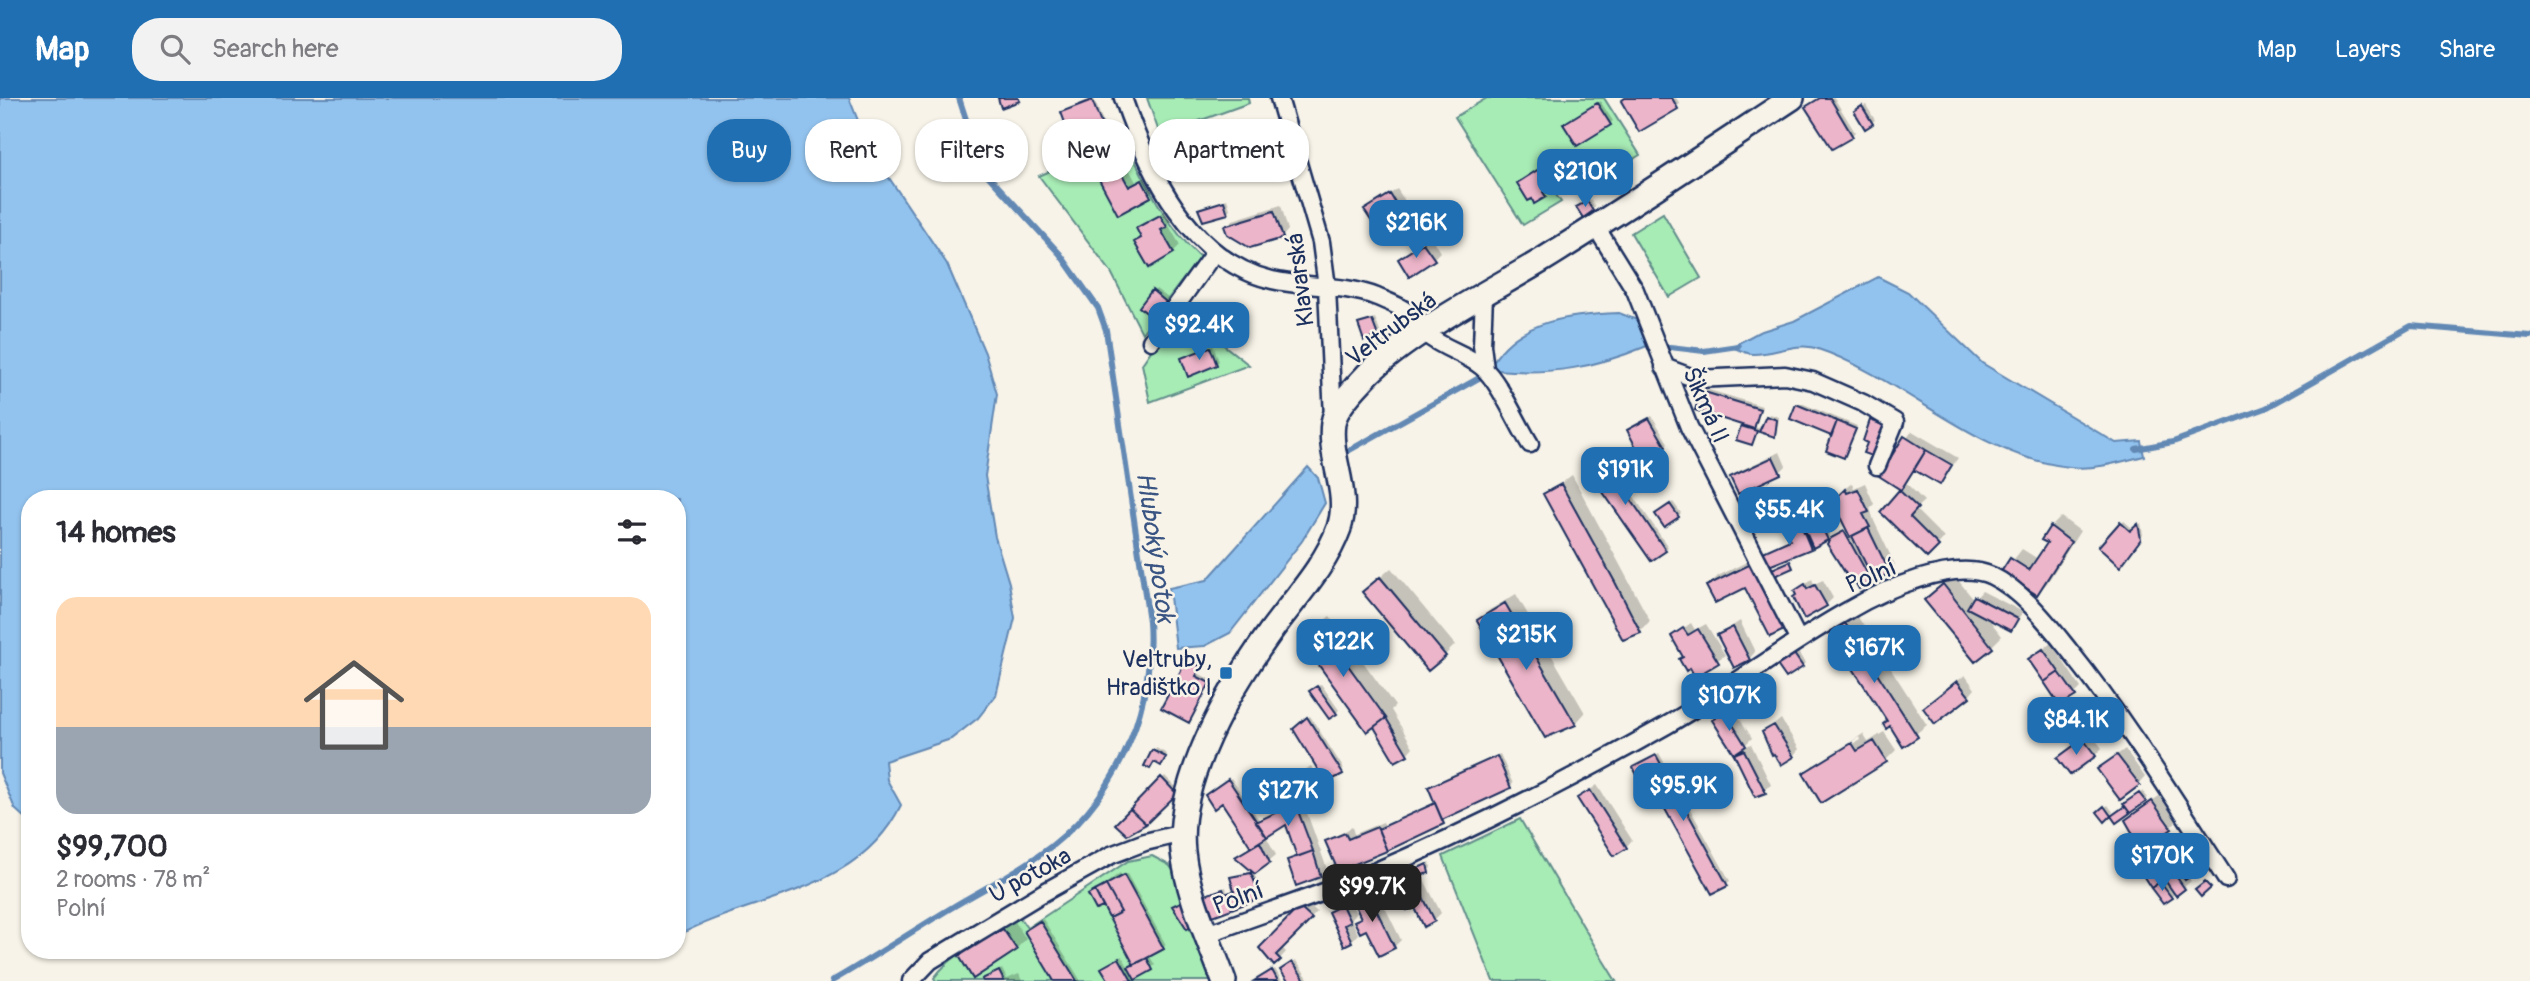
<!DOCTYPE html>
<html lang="en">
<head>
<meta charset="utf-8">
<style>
  body { margin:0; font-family:Pangolin,sans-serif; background:#f2f2f3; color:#2b2b33; height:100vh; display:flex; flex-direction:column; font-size:26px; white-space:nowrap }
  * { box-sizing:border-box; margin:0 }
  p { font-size:23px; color:#7c7c81 }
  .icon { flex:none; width:38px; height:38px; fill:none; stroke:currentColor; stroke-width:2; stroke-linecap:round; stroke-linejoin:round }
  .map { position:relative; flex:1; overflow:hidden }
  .panel { position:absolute; left:21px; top:392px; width:665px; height:469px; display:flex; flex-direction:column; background:#fff; border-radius:28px; box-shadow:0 2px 5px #0004 }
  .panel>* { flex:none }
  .hud { position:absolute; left:707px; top:21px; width:665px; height:63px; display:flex; gap:14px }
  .price { position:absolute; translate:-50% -60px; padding:0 16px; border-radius:14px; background:#1f6fb2; color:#fff; font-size:23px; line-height:46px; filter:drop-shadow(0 2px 4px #0008) }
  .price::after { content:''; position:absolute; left:50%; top:42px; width:21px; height:16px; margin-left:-10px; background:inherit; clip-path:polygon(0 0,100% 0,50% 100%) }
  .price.on { background:#222; color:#fff }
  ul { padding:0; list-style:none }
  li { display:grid; align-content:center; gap:14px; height:371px; padding:0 35px }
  li span { display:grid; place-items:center; height:217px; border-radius:21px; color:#555 }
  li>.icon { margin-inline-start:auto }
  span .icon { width:126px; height:126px; fill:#fffc; stroke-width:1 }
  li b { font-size:30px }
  h2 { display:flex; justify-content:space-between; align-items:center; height:84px; padding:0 35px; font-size:30px }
  .chip { padding:0 24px; border-radius:28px; background:#fff; box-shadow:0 2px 5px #0004; font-size:24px; line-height:63px }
  .chip.on { background:#1f6fb2; color:#fff }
  header { display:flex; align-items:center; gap:42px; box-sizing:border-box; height:98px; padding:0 35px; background:#1f6fb2; color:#fff }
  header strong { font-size:33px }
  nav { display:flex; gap:38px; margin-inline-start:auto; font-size:24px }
  .search { width:490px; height:63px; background:#f2f2f3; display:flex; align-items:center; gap:18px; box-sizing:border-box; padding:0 24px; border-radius:28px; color:#7c7c81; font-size:26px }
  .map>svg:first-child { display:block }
  .green { fill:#a7ebb5; stroke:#618d8a; stroke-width:2 }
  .water { fill:#92c3ee; stroke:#6288b4; stroke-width:2 }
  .shadow { fill:#0003 }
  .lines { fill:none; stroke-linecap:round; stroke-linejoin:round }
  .stream { stroke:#6288b4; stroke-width:6 }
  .building { fill:#edb5c9; stroke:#1b2f5e; stroke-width:2 }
  .street-casing { stroke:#1b2f5e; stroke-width:21 }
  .secondary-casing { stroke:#1b2f5e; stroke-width:28 }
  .street { stroke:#f7f3e8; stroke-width:16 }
  .secondary { stroke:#f7f3e8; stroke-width:23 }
  .poi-dot { fill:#1f6fb2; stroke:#f7f3e8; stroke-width:2.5 }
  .labels { text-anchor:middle; stroke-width:5; stroke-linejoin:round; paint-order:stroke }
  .street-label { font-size:24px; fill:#1b2f5e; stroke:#f7f3e8 }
  .poi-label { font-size:24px; fill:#1b2f5e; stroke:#f7f3e8; text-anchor:end }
  .water-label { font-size:26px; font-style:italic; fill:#395482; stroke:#f7f3e8 }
</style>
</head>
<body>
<header>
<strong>Map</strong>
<div class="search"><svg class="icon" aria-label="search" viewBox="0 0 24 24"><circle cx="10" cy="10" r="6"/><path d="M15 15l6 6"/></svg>Search here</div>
<nav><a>Map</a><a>Layers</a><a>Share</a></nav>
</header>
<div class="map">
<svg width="2530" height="883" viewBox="0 0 2530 883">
  <rect width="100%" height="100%" fill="#f7f3e8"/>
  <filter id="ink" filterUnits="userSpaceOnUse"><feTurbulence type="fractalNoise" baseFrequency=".0143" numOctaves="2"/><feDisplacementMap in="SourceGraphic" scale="14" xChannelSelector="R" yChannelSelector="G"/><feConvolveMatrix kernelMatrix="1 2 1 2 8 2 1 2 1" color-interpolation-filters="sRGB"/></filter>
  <g filter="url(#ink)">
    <path class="green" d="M1147,0H1248L1249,5L1160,37Z
      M1487,0H1604L1640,57L1591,86L1585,79L1556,97L1561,104L1523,127L1455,19Z
      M1124,40C1145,83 1165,127 1200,159L1142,235L1111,174L1039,78Z
      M1663,115L1701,180L1669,199L1631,135Z
      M1179,212L1249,267L1150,304L1142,266Z
      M1520,721L1603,862L1616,883H1493L1443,758Z
      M1152,758L1169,767L1175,775L1214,883H936L934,880C954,853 991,836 1020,820L1027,830L1128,763Z"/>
    <path class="water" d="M0,0H849L869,50L947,166L985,255L997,296L985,378L995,439L1009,485L1015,520L996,597L978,620L951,641L885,663L887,682L901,707C858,796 754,796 677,838V401H30V734L26,721L15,711L0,675Z
      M1878,179L1908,194L1982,265L2116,345L2141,343L2144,358C2120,364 2095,372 2070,369C1974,359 1904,279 1815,250C1796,244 1772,257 1752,256C1745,255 1738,251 1731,249L1759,234L1794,223Z
      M1619,215L1637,222L1647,248C1594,270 1552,277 1495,272L1493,264C1520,221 1572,217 1619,215Z
      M1308,369L1318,380L1325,405L1302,443L1230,535L1205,548L1176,550L1169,490L1207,482Z"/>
    <path class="shadow" d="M1626,0H1676L1680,6L1640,31Z
      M1820,0H1834L1855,34L1852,37Z
      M1094,1L1107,34L1105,37L1074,29L1063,15Z
      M1600,3L1613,23L1610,25L1568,24Z
      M1866,7L1875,22L1872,24L1859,10Z
      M1565,54L1575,69L1550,88L1551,91L1545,97L1519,85Z
      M1122,58L1136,84L1149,77L1157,91L1119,115L1097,74Z
      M1397,91L1407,106L1376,127L1367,112Z
      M1227,101L1230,111L1227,114L1201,111Z
      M1590,101L1595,109L1583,117L1581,106Z
      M1281,107L1288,132L1282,139L1226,128L1233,122Z
      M1167,111L1172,121L1168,126L1180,147L1173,154L1136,144L1142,139L1138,131Z
      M1431,139L1440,154L1433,161H1400Z
      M1156,191L1168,200L1153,218L1142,208Z
      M1375,220L1380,234L1377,237L1360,227Z
      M1213,247L1219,263L1216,266L1183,260Z
      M1706,291L1762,308L1755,329L1762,332L1770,316L1779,319L1777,335L1774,337L1759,332L1752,345L1739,341L1743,326L1703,294Z
      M1801,305L1857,328L1844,358L1833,337L1793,320Z
      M1652,318L1668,345L1649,359L1629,332Z
      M1912,333L1958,360L1940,385L1915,371L1906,385L1924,403L1915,411L1944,440L1927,458L1882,414L1902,391L1881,378Z
      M1604,354L1668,449L1651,461L1589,365Z
      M1780,354L1786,368L1780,374L1732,380L1739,373Z
      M1572,377L1650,523L1640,533L1624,540L1545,397Z
      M1852,385L1854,390L1865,385L1874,406L1870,410L1874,423L1895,467L1871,483L1834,439L1848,431L1842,393Z
      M1673,404L1681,415L1678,418L1660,413Z
      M2061,419L2080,433L2047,485L2037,495L2004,474L2022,451L2038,461L2049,444L2051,429Z
      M1823,423L1830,438L1827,441L1810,449L1765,454L1792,441L1789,434L1791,431L1804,426L1807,431Z
      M2124,423L2133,431L2141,425L2143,437L2122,464L2100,449Z
      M1761,457L1793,520L1771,536L1746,487L1708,488L1718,478Z
      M1391,470L1455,547L1445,557L1375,484Z
      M1954,477L1974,502L1982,493L2023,514L2010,531L1986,518L2002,538L1992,548L1926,502Z
      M1812,481L1814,486L1823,482L1833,500L1826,507L1796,493Z
      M1516,496L1585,615L1575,626L1479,522L1490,512Z
      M1856,516L1927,627L1903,646L1832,535Z
      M1330,518L1395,608L1391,612L1413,649L1407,656L1381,621L1302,541Z
      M1740,523L1755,554L1749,561L1719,537Z
      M1691,525L1695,532L1706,526L1725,557L1696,577L1673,538Z
      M2051,545L2081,590L2074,597L2031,561Z
      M1798,554L1805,565L1802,568L1782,564Z
      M1191,559L1203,566L1198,575L1211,582L1191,620L1188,562Z
      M1965,577L1975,591L1969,598L1932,603Z
      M1321,586L1339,612L1336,615L1314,591Z
      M1732,608L1752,640L1742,650L1751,646L1771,687L1756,697L1714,622Z
      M1310,618L1344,671L1341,674L1295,631Z
      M1781,621L1799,651L1793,658L1764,635Z
      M1884,634L1896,652L1885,663L1805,675L1814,666V670L1860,642L1859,639L1815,666L1863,636L1868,644Z
      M2091,636L2102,650L2095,657L2060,660Z
      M1156,650L1167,656L1164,663L1154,662Z
      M2125,651L2145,679L2139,686L2106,665Z
      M1659,655L1730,783L1713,794L1644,671L1638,667Z
      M1500,656L1513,686L1445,719L1443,725L1386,751L1327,743L1352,729L1354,736L1383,724L1385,728L1436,704L1430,690L1433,687Z
      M1311,668L1321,688L1302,701L1327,771L1320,778L1289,762L1298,755L1287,725L1266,738L1276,757L1254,775L1262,796L1260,799L1207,797L1226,789L1227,794L1236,792L1232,779L1254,773L1237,759L1252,747L1222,703L1210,694L1231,680L1260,723L1295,702L1286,685Z
      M1165,678L1179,692L1145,725L1117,726Z
      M1597,687L1632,742L1626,749L1579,700Z
      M2143,693L2147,700L2145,703L2114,718Z
      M2159,698L2177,723L2170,729L2134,716Z
      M2108,707L2113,714L2105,721L2099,714Z
      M2193,745L2206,763L2188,778L2191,783L2184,789L2164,804L2147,780Z
      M1430,764L1431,770L1421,776L1441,815L1434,822L1402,795L1384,787L1390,780L1416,768L1418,772Z
      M1120,775L1122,778L1127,776L1166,847L1149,857L1155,867L1135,880L1136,883H1111L1106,867L1122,858L1129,870L1135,865L1104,807L1097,810L1090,797Z
      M1374,787L1401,842L1394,849L1356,824L1362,818L1353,800L1359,793Z
      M1349,802L1356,815L1351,821L1358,836L1351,843L1330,815Z
      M1307,804L1317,814L1282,850L1286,854L1275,866L1262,850Z
      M1043,821L1081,883H1056L1029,831Z
      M1014,822L1026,841L1016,851L961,859L972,848Z
      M1296,863L1308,880L1305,883H1290L1285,870Z
      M1002,871L1007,881L1019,876L1022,883H985L987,878Z
      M1275,871L1282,883H1256L1259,880Z"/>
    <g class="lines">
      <path class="stream" d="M1670,249L1704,253L1738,248
        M2136,351L2173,344L2266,310L2411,228L2530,238
        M1348,353L1479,280
        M832,883C872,860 911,834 951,810C979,793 1010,778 1038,758C1115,705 1155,615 1149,523L1106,232L1098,210L1060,156L982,71L959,0"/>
    </g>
    <path class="building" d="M998,0H1018L1020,3L1001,10Z
      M1625,0H1672L1678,11L1639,34L1621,3Z
      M1820,0H1830L1853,39L1832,51L1805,9Z
      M1092,2L1106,39L1079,49L1073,31L1068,33L1061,14Z
      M1597,5L1611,27L1577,48L1563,26Z
      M1862,8L1873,26L1865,31L1854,13Z
      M1558,59L1569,77L1543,94L1546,99L1534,106L1532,101L1528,103L1517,85Z
      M1115,63L1129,89L1142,82L1151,99L1118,117L1095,74Z
      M1390,96L1401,114L1376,130L1364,112Z
      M1224,103L1228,116L1203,123L1198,111Z
      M1587,103L1593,113L1583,120L1576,109Z
      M1274,113L1283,140L1250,150L1227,136L1224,128Z
      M1160,117L1167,129L1161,132L1174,155L1149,170L1134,144L1141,140L1136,130Z
      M1423,145L1435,162L1409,179L1398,161Z
      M1152,192L1166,204L1153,220L1139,209Z
      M1372,222L1378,238L1364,243L1358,226Z
      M1210,249L1217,267L1188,279L1181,260Z
      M1701,293L1760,311L1754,331L1695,312Z
      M1796,306L1837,323L1831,338L1790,321Z
      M1766,318L1777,322L1775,339L1759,334Z
      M1649,320L1666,349L1649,361L1647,359L1642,361L1627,332Z
      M1870,322L1886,328L1874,359L1863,355L1867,345L1863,343Z
      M1837,323L1856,331L1844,360L1826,353Z
      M1741,328L1757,333L1752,347L1736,342Z
      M1904,338L1926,352L1901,392L1879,378Z
      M1926,352L1952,367L1940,387L1914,372Z
      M1600,356L1666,453L1651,463L1584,367Z
      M1773,359L1781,376L1738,396L1730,379Z
      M1561,386L1615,484L1641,535L1623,542L1543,396Z
      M1845,391L1847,395L1858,391L1869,414L1863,416L1870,429L1850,439L1840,419L1836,400Z
      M1899,392L1918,410L1910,419L1939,448L1927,460L1880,414Z
      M1670,406L1679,419L1664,429L1655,416Z
      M1819,423L1828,442L1813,450L1804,430Z
      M2120,424L2130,433L2138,426L2141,441L2120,469L2098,449Z
      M1801,427L1811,451L1769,468L1763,454L1790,442L1786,434Z
      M2050,428L2071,444L2037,497L2001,474L2010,460L2029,472L2047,445L2041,442Z
      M1868,430L1890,475L1874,483L1852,438Z
      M1844,433L1872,484L1859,491L1854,482L1851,484L1827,446L1831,440Z
      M1790,463L1793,470L1775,478L1772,471Z
      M1751,466L1784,532L1770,539L1745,490L1715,505L1706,488Z
      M1380,479L1446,558L1428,573L1362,494Z
      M1805,486L1807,491L1815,487L1827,508L1804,521L1793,499L1796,497L1794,493Z
      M1943,486L1993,550L1975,564L1924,502Z
      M1974,498L2018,521L2011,533L1967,510Z
      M1505,505L1576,627L1545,640L1477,522Z
      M1845,525L1918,639L1903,649L1890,628L1886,631L1883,626L1887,623L1830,535Z
      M1319,527L1386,620L1367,634L1300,541Z
      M1733,529L1750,562L1734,570L1717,537Z
      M1683,530L1688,537L1698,531L1719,565L1695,579L1690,570L1686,573L1679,561L1683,559L1671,538Z
      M2043,551L2059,574L2044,584L2028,561Z
      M1794,556L1803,569L1786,580L1777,567Z
      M1187,561L1201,569L1196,578L1210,585L1189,625L1161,610Z
      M2059,574L2076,598L2060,608L2044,584Z
      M1957,583L1970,599L1935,626L1923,610Z
      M1317,588L1337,616L1329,621L1309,593Z
      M1725,614L1746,648L1734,656L1712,622Z
      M1307,619L1343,676L1326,685L1293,631Z
      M1386,620L1408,657L1395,664L1374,629Z
      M1774,627L1794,659L1781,667L1774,656L1772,657L1762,634Z
      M2083,641L2096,658L2070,677L2057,660Z
      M1874,643L1887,664L1821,705L1803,675L1852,645L1857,653Z
      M1152,652L1166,659L1161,668L1154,664L1150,671L1144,668Z
      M1744,652L1766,695L1755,699L1734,656Z
      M1656,657L1728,788L1712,796L1644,673L1637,677L1633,669Z
      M2117,657L2140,687L2120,702L2097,671Z
      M1497,658L1511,690L1442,722L1428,689Z
      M1304,674L1316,696L1296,706L1284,684Z
      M1161,679L1177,696L1146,726L1130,711Z
      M1228,681L1267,739L1251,749L1222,705L1214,711L1205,697Z
      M1590,692L1627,750L1614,758L1577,700Z
      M2139,695L2146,704L2130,715L2123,706Z
      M2152,703L2172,731L2142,752L2125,722Z
      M1295,705L1313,753L1297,759L1286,727L1267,739L1256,724Z
      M1435,705L1444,726L1387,753L1378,731Z
      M2104,708L2111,718L2105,724L2097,714Z
      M2125,708L2130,715L2116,725L2111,718Z
      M1130,711L1146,726L1127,737L1115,726Z
      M1377,729L1387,753L1338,773L1325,743L1345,735L1348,741Z
      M1260,744L1270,765L1255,776L1235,759Z
      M2152,748L2156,755L2146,762L2141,755Z
      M2185,750L2201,771L2185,782L2170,761Z
      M1313,753L1321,779L1296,788L1287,762Z
      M2166,764L2185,791L2176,798L2164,781L2151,790L2144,779Z
      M1427,766L1429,775L1422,777L1418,770Z
      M1410,773L1435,823L1424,829L1414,808L1407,812L1401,798L1389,803L1382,786Z
      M1251,775L1261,800L1213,818L1205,797L1223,791L1225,796L1234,793L1230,779Z
      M1124,777L1164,851L1134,867L1109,820L1121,814L1106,787Z
      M2160,784L2172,800L2163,806L2151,790Z
      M2205,784L2211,790L2201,799L2195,792Z
      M1106,787L1121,814L1109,820L1095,793Z
      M1095,793L1103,809L1096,812L1088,797Z
      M1367,793L1395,850L1379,858L1366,832L1360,835L1354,823L1361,820L1351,799Z
      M1185,802L1195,827L1187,831L1172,808Z
      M1342,807L1350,824L1344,827L1352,844L1344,848L1328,814Z
      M1299,809L1312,821L1276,857L1281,862L1274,868L1259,850Z
      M1040,823L1077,883H1054L1024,833Z
      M1003,831L1017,852L973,881L959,858Z
      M1119,860L1132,883H1109L1101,870Z
      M1147,860L1153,872L1135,882L1128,869Z
      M1292,864L1306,883H1288L1280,872Z
      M1272,872L1278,883H1254Z
      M999,873L1004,883H983L982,881Z"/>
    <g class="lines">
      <g class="street-casing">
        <path id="street" d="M1123,0C1148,73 1190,163 1272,182C1307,190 1343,186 1377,199C1386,203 1398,207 1406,213C1415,219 1419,230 1427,237C1444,251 1465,255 1482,269C1499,283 1517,325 1530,346
          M1279,0L1321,144L1327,189L1333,320
          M1596,129L1635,192L1689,329L1798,541
          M1484,197L1482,247L1485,271
          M1151,243L1214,155
          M1664,269L1696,281L1785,277L1813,283L1863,305L1895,324L1877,368
          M1207,836C1260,816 1315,799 1367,777C1470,733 1570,682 1667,627C1729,592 1786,547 1849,512C1883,492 1954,460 1992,478C2023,493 2048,526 2069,552C2127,624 2176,704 2226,781
          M911,883L930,863L1041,796L1111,757L1145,744L1183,735"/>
      </g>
      <g class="secondary-casing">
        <path id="secondary" d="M1224,883C1209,841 1188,799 1183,754C1175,682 1231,589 1271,533C1295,500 1325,469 1339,430C1351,395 1328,359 1333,325C1335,309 1356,289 1367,277C1410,234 1491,193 1544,161C1628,109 1710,54 1792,0"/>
      </g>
      <use href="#street" class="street"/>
      <use href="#secondary" class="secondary"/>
    </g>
  </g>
  <rect class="poi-dot" x="1219" y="568" width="14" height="14" rx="3.5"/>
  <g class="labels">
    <g class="street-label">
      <text transform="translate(1300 182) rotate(-97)" y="8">Klavarská</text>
      <text transform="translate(1391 231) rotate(-37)" y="8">Veltrubská</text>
      <text transform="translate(1706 307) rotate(66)" y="8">Šikmá II</text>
      <text transform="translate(1871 478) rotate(-23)" y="8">Polní</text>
      <text transform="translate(1030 777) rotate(-29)" y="8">U potoka</text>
      <text transform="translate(1238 800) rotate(-20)" y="8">Polní</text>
    </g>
    <g class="poi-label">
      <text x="1212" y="569">Veltruby,<tspan x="1212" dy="28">Hradištko I</tspan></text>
    </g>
    <g class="water-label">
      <text transform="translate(1156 449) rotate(82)" y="9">Hluboký potok</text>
    </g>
  </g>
</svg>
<b class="price" style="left:1585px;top:111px">$210K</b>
<b class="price" style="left:1416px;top:162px">$216K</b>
<b class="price" style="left:1199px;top:264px">$92.4K</b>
<b class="price" style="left:1625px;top:409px">$191K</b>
<b class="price" style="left:1789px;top:449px">$55.4K</b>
<b class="price" style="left:1526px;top:574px">$215K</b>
<b class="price" style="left:1343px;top:581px">$122K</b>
<b class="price" style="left:1874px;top:587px">$167K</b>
<b class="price" style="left:1729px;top:635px">$107K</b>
<b class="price" style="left:2076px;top:659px">$84.1K</b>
<b class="price" style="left:1683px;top:725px">$95.9K</b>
<b class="price" style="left:1288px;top:730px">$127K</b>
<b class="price" style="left:2162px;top:795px">$170K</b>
<b class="price on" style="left:1372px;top:826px">$99.7K</b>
<div class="hud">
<a class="chip on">Buy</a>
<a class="chip">Rent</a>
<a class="chip">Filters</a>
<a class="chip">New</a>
<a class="chip">Apartment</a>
</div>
<section class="panel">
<h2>14 homes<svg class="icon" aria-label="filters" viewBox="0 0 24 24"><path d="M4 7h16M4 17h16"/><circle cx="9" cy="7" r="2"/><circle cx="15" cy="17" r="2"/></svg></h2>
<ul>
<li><span style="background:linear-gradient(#ffd9b3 60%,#9aa5b1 0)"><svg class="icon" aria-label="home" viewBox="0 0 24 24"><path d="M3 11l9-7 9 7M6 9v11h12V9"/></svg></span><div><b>$99,700</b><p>2 rooms · 78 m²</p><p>Polní</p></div></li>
</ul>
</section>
</div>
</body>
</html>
